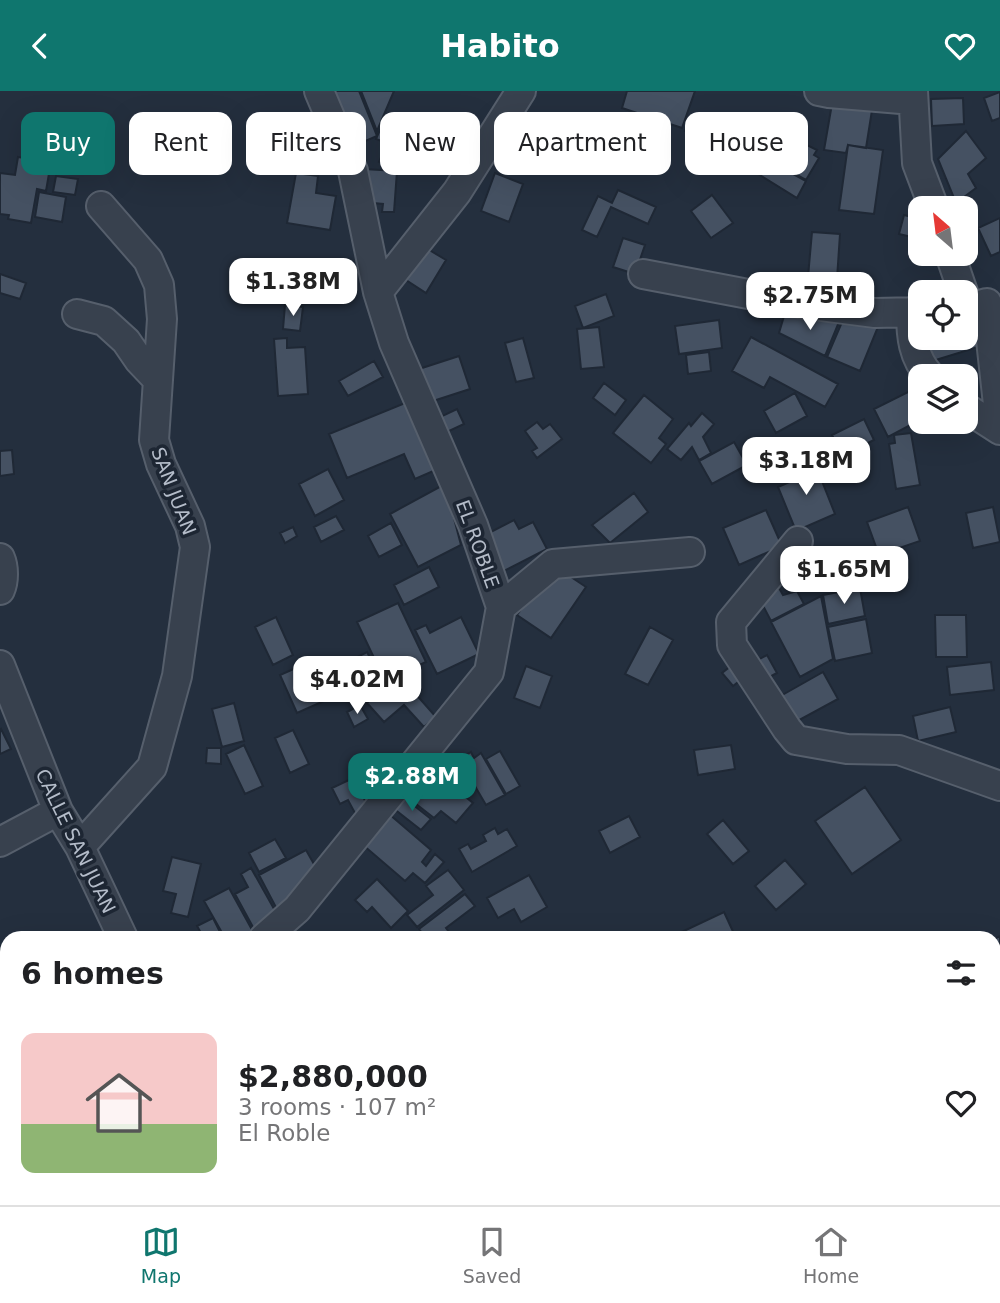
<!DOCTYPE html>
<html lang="en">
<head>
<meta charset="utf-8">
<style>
  body { margin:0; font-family:"DejaVu Sans",sans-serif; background:#f2f2f2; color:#202124; height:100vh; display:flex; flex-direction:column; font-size:26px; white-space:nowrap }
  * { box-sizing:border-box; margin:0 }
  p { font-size:23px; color:#757577 }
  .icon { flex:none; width:38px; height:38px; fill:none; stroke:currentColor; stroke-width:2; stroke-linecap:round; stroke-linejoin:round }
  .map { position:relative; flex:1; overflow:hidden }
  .side { position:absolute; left:0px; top:840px; width:1001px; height:275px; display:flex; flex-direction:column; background:#fff; border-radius:21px 21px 0 0; box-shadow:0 7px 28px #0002 }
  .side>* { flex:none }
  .guide { position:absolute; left:21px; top:21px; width:959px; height:63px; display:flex; gap:14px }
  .needle { width:46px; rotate:332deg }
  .tools { position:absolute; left:908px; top:105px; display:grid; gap:14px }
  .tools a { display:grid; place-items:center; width:70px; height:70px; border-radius:14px; background:#fff; box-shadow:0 7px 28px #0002; font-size:35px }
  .price { position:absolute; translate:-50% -60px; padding:0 16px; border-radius:14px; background:#fff; color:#222; font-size:23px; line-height:46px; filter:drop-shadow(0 2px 4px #0008) }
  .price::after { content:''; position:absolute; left:50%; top:42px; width:21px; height:16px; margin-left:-10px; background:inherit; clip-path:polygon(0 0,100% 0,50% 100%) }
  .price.on { background:#0f766e; color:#fff }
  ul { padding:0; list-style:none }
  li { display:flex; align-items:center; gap:21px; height:175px; padding:0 21px }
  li+li { border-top:2px solid #e0e0e0 }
  li span { display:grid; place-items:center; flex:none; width:196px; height:140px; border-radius:14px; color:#555 }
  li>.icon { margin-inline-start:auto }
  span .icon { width:84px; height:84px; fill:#fffc; stroke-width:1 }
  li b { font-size:30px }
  h2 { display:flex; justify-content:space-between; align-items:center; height:84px; padding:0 21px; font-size:30px }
  .pill { padding:0 24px; border-radius:14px; background:#fff; box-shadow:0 7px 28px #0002; font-size:24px; line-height:63px }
  .pill.on { background:#0f766e; color:#fff }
  header { display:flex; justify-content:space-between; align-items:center; height:91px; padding:0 21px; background:#0f766e; color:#fff; font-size:32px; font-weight:700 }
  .tabs { display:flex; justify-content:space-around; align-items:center; height:98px; border-top:2px solid #e0e0e0; background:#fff; font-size:19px; color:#757577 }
  .tabs a { display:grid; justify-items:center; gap:4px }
  .tabs .on { color:#0f766e }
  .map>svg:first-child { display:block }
  .building { fill:#455162; stroke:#1f2835; stroke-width:2 }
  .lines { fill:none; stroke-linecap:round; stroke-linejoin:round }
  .minor-casing { stroke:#565f6c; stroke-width:32 }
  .minor { stroke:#38414e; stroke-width:28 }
  .labels { text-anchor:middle; stroke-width:7; stroke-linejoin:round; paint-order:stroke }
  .street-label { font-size:19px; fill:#b4bcc9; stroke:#1d2633 }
</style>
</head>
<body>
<header><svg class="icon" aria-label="back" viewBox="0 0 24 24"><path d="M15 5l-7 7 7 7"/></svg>Habito<svg class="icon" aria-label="heart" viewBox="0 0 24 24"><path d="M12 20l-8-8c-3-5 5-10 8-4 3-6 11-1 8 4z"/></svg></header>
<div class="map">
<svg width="1000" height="1114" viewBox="0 0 1000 1114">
  <rect width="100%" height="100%" fill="#242f3e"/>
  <path class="building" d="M332,0H359L377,45L354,55Z
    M361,0H394L377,40Z
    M627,0H695L682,37L622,17Z
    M1000,1V27L992,30L984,7Z
    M833,7L873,13L866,57L848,54L846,62L824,59Z
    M963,7L964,33L932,35L931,8Z
    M696,22L718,35L707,53L685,40Z
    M386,25L422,40L404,81L379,71L387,52L376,48Z
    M720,36L748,53L754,42L771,52L754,80L709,54Z
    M966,40L986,67L968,83L976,97L956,112L938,68Z
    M777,43L805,58L807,54L817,59L814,64L819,67L806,89L764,66Z
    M848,54L883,59L874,123L839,119Z
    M18,66L51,71L46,100L37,98L31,132L8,128L9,124L0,123V82L15,84Z
    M764,67L806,90L797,107L755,81Z
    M364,78L397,80L394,121H382L383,113L362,111Z
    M296,82L318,85L316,102L336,105L330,139L287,132Z
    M495,82L523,93L509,131L481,120Z
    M56,85L78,88L75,104L53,101Z
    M618,99L656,116L648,133L611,116L597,146L582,139L598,105L612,112Z
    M39,101L66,106L62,131L35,126Z
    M712,104L733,132L711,147L691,120Z
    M904,124L920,128V148L899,143Z
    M1000,127V161L991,165L978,137Z
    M812,141L840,143L837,188L808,186Z
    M623,147L645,154L635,183L613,176Z
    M426,157L446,169L426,202L406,189Z
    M0,183L26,192L20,208L0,202Z
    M606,203L614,225L583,237L575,215Z
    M285,214L303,216L300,240L283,238Z
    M784,225L839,231L825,265L779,242Z
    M719,229L722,257L679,263L675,235Z
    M982,229L978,256L926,272L921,259L930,247H966V234Z
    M842,231H880L860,280L827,266Z
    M599,236L604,276L581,278L577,238Z
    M751,246L838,293L825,316L770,286L764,297L732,280Z
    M287,247V257L305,256L308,303L278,305L274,248Z
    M523,247L534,287L516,291L505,252Z
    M709,261L711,280L688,283L686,264Z
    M459,265L470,298L430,311L419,278Z
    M374,270L383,286L348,305L339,290Z
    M604,292L626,309L615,324L593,307Z
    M912,299L917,309L920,308V329L888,346L874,318Z
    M795,302L807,325L776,342L764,320Z
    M644,304L673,328L659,347L666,353L651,372L613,342Z
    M410,310L438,378L415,388L404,363L347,387L329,343Z
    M457,318L464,333L447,341L440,326Z
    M702,322L714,333L703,346L711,362L699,369L692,356L681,369L667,358L689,332L691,335Z
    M864,328L874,349L842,365L832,344Z
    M537,331L543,338L550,333L562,348L537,367L532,360L537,357L525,340Z
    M911,342L920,394L896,398L889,353L895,352L894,344Z
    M734,351L747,374L712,393L699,370Z
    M12,359L14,383L0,385V360Z
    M865,361L870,377L839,388L833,372Z
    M814,370L835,423L796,440L778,396L794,389L790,380Z
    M328,378L344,409L315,425L299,393Z
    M445,393L461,454L418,476L390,423Z
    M634,402L648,421L610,452L592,434Z
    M908,416L920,450L879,464L867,431Z
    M993,416L1000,451L973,457L966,422Z
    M766,419L782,455L739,474L723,437Z
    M336,425L344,439L321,451L314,436Z
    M514,429L519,438L533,431L547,458L500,482L481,446Z
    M391,432L402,454L379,466L368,445Z
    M293,436L297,445L285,452L280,442Z
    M429,476L439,496L404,514L394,494Z
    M556,476L586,496L551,547L517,524L540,492Z
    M779,497L783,504L797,500L804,513L771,530L758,505Z
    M860,497L865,525L828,533L823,504Z
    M821,505L833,568L800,586L771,531Z
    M398,512L426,571L385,590L357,531Z
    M935,524H966L967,566H936Z
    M276,526L293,564L273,574L255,536Z
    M461,526L479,563L437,583L415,539L426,534L430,542Z
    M866,528L872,562L835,570L828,536Z
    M650,536L673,549L648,594L625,583Z
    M367,561L381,588L343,607L330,580Z
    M767,564L777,582L760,591L750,573Z
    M316,568L333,606L297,622L280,584Z
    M736,571L747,584L733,595L722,582Z
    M991,571L994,599L950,604L947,576Z
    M526,575L552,585L540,617L514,607Z
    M823,581L838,608L792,633L777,607Z
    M399,584L436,626L424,636L404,614L384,631L367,612Z
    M234,612L244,650L222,656L212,618Z
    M360,614L368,628L354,636L347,621Z
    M950,616L956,641L918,650L913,625Z
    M1,638L11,658L0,663V639Z
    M293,639L309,673L290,682L275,647Z
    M244,654L263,695L245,703L226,663Z
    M731,654L735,678L698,684L694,659Z
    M207,657H221V673L206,672Z
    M500,660L520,695L506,703L486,668Z
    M471,661L474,667L481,662L505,704L486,714L462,673L469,670L466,664Z
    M441,665L459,679L449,691L431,677Z
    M430,677L473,712L456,732L441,720L434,727L402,702L412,690L417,693Z
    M366,685L377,708L368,713L357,690Z
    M353,687L369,717L356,724L348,709L340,713L332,697Z
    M865,696L901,749L852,783L815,730Z
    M402,705L431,728L421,739L393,717Z
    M389,723L431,759L422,771L426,775L435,763L444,771L425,792L413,782L405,790L363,754Z
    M629,725L640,746L610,762L599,740Z
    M723,729L749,760L733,773L707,743Z
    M495,737L498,743L507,738L517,755L472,781L459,758L468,753L471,758L486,750L483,744Z
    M275,748L286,767L259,781L249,762Z
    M306,759L319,782L280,824L259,784Z
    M172,766L201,773L188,826L171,822L176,803L163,800Z
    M785,769L806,793L776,819L755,795Z
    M251,777L278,825L254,838L235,803L248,796L241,783Z
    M448,779L464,799L417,836L407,824L433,804L426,795Z
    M529,784L547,816L521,831L514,818L498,827L487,807Z
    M377,788L408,820L391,837L372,816L367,821L355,809Z
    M229,797L256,846L254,847H225L204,810Z
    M465,803L475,815L446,837L452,845L449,847H426L419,838Z
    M724,821L736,847H669Z
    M213,827L223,847H204L197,835Z
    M1000,845V883L994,867V848Z
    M1000,1054V1088L994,1089V1058Z
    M342,1108H387L383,1114H337Z
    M420,1108H455L450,1114H428Z
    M909,1108H937L933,1114H917Z
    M963,1108H991L999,1114H958Z"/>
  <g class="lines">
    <g class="minor-casing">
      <path id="minor" d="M819,0L829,2L913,9
        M913,0L917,72L934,117
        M950,163L963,201
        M643,183L790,211L875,222L920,221
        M378,201L457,101L521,0
        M966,210L969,217L987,212L1000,332
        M911,221C911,245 913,267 930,285
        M77,223L104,230L126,250L139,269L158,289
        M966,317L1000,339
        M798,450L731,531L732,554L787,638L796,649L847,658L899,659L1000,695
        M0,467C4,476 4,490 0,499
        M501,516L553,473L690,461
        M0,574L58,720L80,756L123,847
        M0,751L58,720
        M80,756L152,676L177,585L195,456L190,435L161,373L154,349L162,228L159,194L148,169L101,115
        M264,847L297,818L489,581L501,516L473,434L394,252L378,201L353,80L319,0
        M247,1108L251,1114
        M561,1108L570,1114
        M836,1108L844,1114
        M323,1114L326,1108
        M785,1114L788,1108"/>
    </g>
    <use href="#minor" class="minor"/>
  </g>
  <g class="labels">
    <g class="street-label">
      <text transform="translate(174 400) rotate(69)" y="7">SAN JUAN</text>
      <text transform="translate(478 453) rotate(70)" y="7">EL ROBLE</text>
      <text transform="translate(76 750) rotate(64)" y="7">CALLE SAN JUAN</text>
    </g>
  </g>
</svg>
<div class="tools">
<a><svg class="needle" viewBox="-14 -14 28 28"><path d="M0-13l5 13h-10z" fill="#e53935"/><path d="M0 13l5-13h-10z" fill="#757577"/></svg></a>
<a><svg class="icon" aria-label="locate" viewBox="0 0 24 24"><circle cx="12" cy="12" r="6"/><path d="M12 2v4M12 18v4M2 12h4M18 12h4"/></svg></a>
<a><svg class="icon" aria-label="layers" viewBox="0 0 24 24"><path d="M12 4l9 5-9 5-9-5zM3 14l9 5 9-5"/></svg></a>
</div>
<b class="price" style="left:293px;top:227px">$1.38M</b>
<b class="price" style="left:810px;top:241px">$2.75M</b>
<b class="price" style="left:806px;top:406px">$3.18M</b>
<b class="price" style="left:844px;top:515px">$1.65M</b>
<b class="price" style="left:357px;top:625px">$4.02M</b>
<b class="price on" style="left:412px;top:722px">$2.88M</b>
<div class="guide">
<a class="pill on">Buy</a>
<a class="pill">Rent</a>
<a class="pill">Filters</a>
<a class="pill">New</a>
<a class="pill">Apartment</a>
<a class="pill">House</a>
</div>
<section class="side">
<h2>6 homes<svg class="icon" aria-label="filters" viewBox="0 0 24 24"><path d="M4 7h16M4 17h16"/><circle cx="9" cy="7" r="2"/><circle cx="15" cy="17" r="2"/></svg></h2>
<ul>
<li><span style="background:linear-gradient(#f6c9c9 65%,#8fb573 0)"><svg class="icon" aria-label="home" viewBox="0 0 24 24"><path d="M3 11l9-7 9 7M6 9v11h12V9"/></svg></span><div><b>$2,880,000</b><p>3 rooms · 107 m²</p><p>El Roble</p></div><svg class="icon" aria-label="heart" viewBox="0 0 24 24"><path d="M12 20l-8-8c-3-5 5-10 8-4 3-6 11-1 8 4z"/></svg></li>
</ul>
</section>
</div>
<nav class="tabs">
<a class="on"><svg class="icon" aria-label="map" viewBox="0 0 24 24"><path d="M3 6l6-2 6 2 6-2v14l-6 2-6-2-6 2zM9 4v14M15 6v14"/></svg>Map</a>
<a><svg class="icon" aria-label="saved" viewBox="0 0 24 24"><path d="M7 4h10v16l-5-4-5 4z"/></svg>Saved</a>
<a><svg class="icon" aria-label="home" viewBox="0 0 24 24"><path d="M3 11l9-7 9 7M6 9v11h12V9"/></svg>Home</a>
</nav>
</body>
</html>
